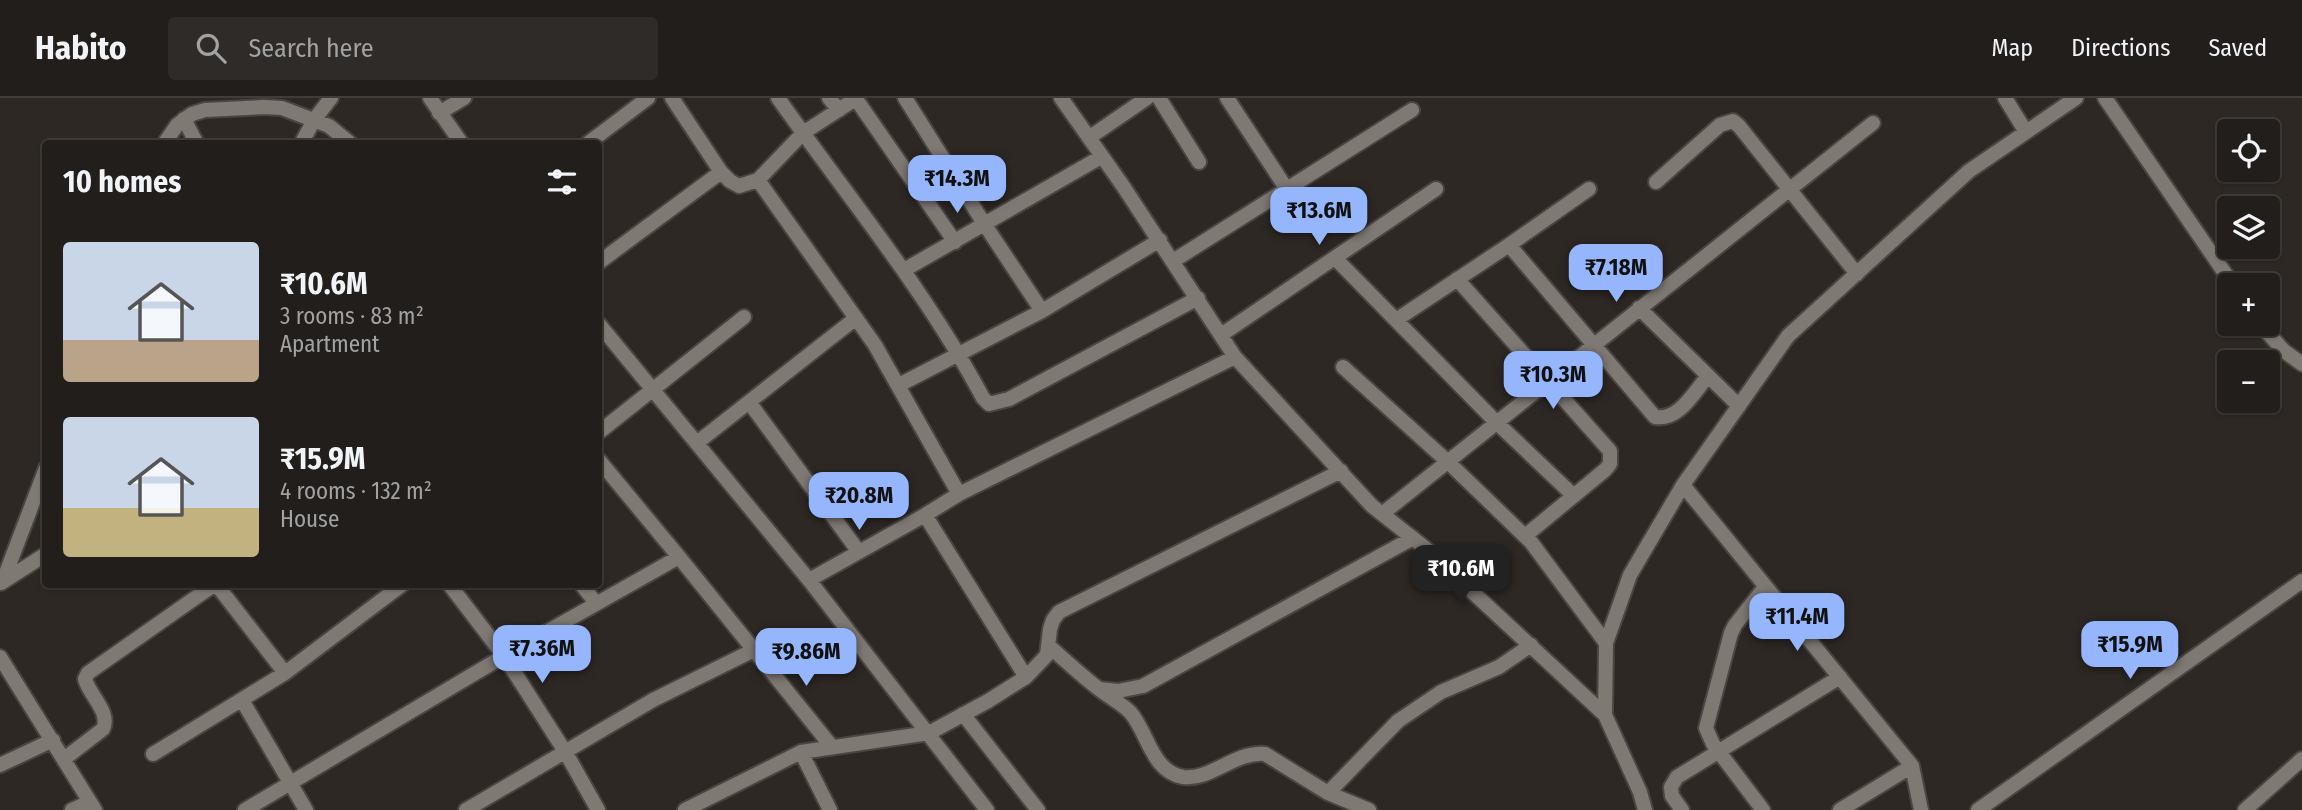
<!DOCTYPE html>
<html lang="en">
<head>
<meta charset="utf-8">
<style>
  body { margin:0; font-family:"Fira Sans Condensed",sans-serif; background:#2e2b28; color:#f1f3f6; height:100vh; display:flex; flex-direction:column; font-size:26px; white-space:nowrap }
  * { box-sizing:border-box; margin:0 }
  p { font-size:23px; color:#a2a2a3 }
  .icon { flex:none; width:38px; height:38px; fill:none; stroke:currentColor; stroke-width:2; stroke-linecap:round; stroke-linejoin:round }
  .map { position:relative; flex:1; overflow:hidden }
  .drawer { position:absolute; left:42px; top:42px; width:560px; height:448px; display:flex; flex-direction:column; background:#221e1b; border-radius:7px; box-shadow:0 2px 5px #0004,0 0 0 2px #3f3c3a }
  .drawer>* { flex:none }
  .controls { position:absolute; left:2217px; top:21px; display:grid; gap:14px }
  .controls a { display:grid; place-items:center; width:63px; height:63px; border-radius:7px; background:#221e1b; box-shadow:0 2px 5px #0004,0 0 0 2px #3f3c3a; font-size:35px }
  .price { position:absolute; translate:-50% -60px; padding:0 16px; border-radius:14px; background:#95b6fd; color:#111; font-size:23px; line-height:46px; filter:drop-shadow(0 2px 4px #0008) }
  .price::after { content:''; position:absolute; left:50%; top:42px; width:21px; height:16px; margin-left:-10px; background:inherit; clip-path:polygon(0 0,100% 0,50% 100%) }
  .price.on { background:#222; color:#fff }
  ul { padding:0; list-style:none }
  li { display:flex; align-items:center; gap:21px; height:175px; padding:0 21px }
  li span { display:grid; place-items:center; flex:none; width:196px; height:140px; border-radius:7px; color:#555 }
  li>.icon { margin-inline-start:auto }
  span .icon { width:84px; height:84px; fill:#fffc; stroke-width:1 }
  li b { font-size:30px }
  h2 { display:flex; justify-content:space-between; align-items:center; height:84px; padding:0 21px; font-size:30px }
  header { display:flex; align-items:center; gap:42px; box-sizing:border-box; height:98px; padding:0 35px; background:#221e1b; border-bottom:2px solid #3f3c3a }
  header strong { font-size:33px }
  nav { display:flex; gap:38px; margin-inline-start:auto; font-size:24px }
  .search { width:490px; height:63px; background:#2e2b28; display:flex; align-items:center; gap:18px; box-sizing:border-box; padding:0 24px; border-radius:7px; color:#a2a2a3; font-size:26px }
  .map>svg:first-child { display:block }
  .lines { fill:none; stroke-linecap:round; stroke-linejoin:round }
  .street-casing { stroke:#494542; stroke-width:18 }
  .street { stroke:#7f7974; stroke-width:14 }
</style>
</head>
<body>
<header>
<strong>Habito</strong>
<div class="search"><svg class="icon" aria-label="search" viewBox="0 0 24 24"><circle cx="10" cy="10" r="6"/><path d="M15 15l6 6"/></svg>Search here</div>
<nav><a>Map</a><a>Directions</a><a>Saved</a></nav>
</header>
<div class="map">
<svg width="2302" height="712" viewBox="0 0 2302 712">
  <rect width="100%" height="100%" fill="#2d2824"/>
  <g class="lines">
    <g class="street-casing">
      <path id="street" d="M430,0L462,46
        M672,0L721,74L730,83L739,88L758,82
        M778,0C848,99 926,193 983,300L989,306L1009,301L1198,200
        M829,0L839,12
        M857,0L803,35L758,82L875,247L959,396L925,417L1026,579
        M905,0L985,127L1042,213
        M1061,0L1123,88L1235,259L1372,408L1424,449L1605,617L1640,694L1645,712
        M1159,0L1199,64
        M1227,0L1288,93
        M2005,0L2026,34
        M2105,0L2233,187
        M856,1L955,144
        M439,15L464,0
        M184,21L197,46
        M1090,39L1147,0
        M164,46L177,27L192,16L205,12L264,9L282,10L329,28L351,46
        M301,46L314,22L331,0
        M587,46L648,0
        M1656,84L1720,27L1733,23L1739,28L1857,176
        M1509,147L1655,319C1679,323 1694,294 1708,278
        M1335,160L1496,324L1574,398
        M1173,163L1412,12
        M598,165L721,74
        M904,172L1101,59
        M1457,181L1610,353V366L1605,372L1525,438
        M1639,210L1739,308
        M1396,222L1509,147L1589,91
        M598,225L809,482L987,712
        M2260,226L2284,253L2302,266
        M1221,237L1436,91
        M1343,269L1447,363L1531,444L1606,545
        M899,287L1042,213L1160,142
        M749,304L859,454
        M598,335L744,219
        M698,344L856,220
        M598,361L679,459
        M1683,387L1912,668L1921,712
        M959,396L1235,259
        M1382,416L1873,25
        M809,482L925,417
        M3,483L46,370
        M1,485L46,456
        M216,486L285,575
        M449,486L504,558L566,655L598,712
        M581,486L596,505
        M1050,549C1066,563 1082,578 1099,591C1109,599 1121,605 1130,614C1148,634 1151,673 1183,679C1210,683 1235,653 1265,656L1328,695L1369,712
        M754,552L832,649
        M0,559L95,712
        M1099,591L1118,593L1143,588L1413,440
        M242,602L306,712
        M963,616L1038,712
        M1605,617L1606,545L1630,477L1683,387L1788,238L1969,73L2076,0
        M801,654L830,712
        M153,656L285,575L403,486
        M64,661L103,631C111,614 89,597 85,581L88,575L215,486
        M0,667L53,642
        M1328,695L1398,623L1441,594L1499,569L1531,547
        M72,712L90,704
        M245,712L504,558L679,459L754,552L653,602L466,712
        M685,712L801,654L929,635L988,603L1026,579L1047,557L1050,531L1053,522L1059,514L1341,373
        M1682,712L1672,698L1671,689L1677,679L1840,579
        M1763,712L1713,646L1706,630L1731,535L1735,527L1765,489
        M1840,712L1912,668
        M1978,712L2302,483
        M2245,712L2302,661"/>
    </g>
    <use href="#street" class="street"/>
  </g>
</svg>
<div class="controls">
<a><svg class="icon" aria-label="locate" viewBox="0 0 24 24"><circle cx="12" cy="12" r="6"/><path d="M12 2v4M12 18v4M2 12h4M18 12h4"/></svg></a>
<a><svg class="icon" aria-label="layers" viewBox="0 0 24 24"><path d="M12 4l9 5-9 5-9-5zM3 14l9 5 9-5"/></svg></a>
<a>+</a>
<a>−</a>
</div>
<b class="price" style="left:957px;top:117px">₹14.3M</b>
<b class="price" style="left:1319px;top:149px">₹13.6M</b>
<b class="price" style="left:1616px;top:206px">₹7.18M</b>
<b class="price" style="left:1553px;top:313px">₹10.3M</b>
<b class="price" style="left:859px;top:434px">₹20.8M</b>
<b class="price on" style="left:1461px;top:507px">₹10.6M</b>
<b class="price" style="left:1797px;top:555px">₹11.4M</b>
<b class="price" style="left:2130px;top:583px">₹15.9M</b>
<b class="price" style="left:542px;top:587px">₹7.36M</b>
<b class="price" style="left:806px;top:590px">₹9.86M</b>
<section class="drawer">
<h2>10 homes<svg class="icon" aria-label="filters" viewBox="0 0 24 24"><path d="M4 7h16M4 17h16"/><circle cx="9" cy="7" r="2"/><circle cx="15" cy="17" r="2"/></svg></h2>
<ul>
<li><span style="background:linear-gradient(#c9d6e8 70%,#b9a48a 0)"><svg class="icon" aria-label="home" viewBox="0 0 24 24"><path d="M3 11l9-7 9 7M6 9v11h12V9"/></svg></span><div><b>₹10.6M</b><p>3 rooms · 83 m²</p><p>Apartment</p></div></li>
<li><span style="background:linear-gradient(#c9d6e8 65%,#c2b280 0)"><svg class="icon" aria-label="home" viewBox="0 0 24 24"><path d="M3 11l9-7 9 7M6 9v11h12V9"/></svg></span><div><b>₹15.9M</b><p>4 rooms · 132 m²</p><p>House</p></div></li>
</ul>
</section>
</div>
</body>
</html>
